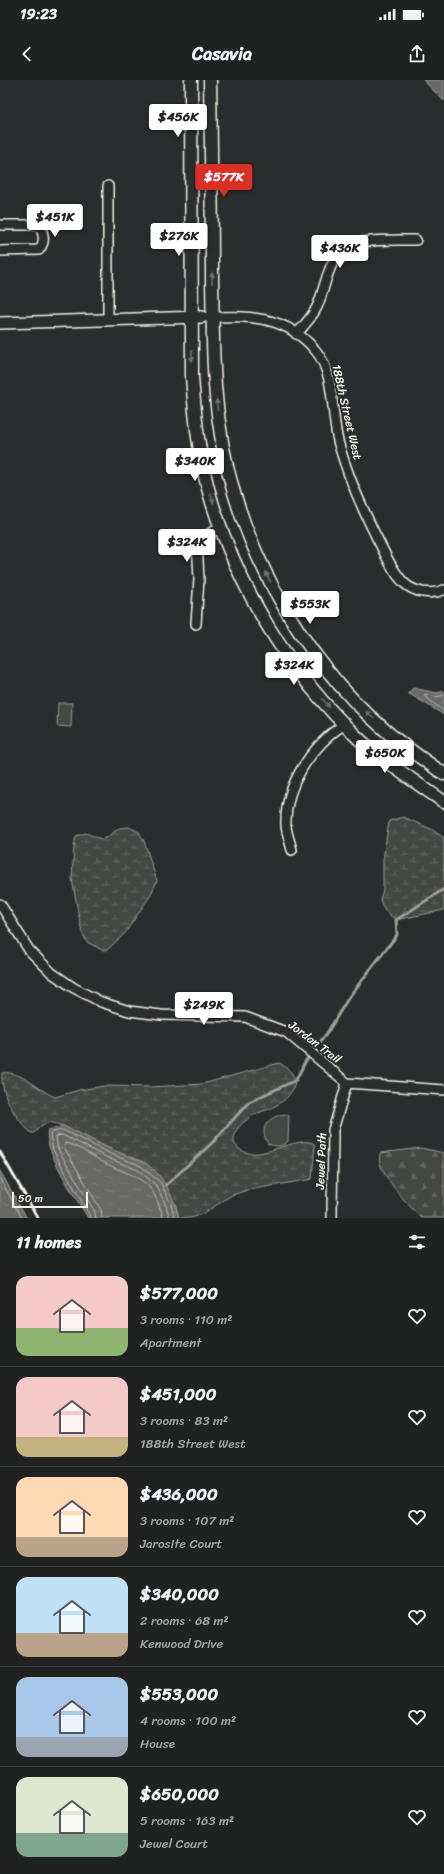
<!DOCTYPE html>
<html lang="en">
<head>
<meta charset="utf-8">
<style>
  body { margin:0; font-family:Sriracha,sans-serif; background:#2d2f2f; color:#f1f3f6; height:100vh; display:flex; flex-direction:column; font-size:15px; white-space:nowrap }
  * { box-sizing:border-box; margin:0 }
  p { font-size:13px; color:#a2a4a5 }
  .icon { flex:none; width:22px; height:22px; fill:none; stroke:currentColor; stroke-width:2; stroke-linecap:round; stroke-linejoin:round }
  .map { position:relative; height:1138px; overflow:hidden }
  .drawer { display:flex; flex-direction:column; background:#202222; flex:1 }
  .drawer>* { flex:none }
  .scale { position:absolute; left:12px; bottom:10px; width:76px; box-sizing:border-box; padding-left:4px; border:2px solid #f4f1e8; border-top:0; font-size:11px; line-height:14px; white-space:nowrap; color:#f4f1e8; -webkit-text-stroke:3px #2a2d2e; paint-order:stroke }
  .price { position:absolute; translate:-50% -34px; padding:0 9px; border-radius:4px; background:#fff; color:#222; font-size:13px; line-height:26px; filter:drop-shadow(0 1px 2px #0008) }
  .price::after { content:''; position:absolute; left:50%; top:24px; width:12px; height:9px; margin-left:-6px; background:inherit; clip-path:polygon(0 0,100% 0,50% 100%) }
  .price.current { background:#d93025; color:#fff }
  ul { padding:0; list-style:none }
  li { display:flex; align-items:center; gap:12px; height:100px; padding:0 16px }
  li+li { border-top:1px solid #3d3f40 }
  li span { display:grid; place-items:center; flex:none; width:112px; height:80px; border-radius:12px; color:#555 }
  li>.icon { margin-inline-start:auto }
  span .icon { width:48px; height:48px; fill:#fffc; stroke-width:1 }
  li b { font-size:17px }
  h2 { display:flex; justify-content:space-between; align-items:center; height:48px; padding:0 16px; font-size:17px }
  .status { display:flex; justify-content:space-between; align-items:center; height:28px; padding:0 20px; background:#202222; direction:ltr }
  .status svg { height:11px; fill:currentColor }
  header { display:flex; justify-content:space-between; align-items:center; height:52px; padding:0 16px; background:#202222; font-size:18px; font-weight:700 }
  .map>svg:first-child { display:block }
  .green { fill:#444645; stroke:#9c9c96 }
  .forest { fill:url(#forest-firs); stroke:#9c9c96 }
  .wetland { fill:url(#wetland-marsh); stroke:#9c9c96 }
  .water { fill:url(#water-ripples); stroke:#9f9f9a }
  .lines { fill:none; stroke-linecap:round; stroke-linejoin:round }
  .shore { stroke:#bcbab4; stroke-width:1 }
  .stream { stroke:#9f9f9a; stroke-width:3 }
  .minor-casing { stroke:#f4f1e8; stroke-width:12 }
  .tertiary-casing { stroke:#f4f1e8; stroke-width:14 }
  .secondary-casing { stroke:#f4f1e8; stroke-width:15 }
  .minor { stroke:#2a2d2e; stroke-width:9 }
  .tertiary { stroke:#2a2d2e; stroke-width:11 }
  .secondary { stroke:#2a2d2e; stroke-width:12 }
  .rail { stroke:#f4f1e8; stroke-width:3 }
  .oneway { fill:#71726f }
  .labels { text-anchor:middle; stroke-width:4; stroke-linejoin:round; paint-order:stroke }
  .street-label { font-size:12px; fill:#f4f1e8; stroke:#2a2d2e }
</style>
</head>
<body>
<div class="status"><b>19:23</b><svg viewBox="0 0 49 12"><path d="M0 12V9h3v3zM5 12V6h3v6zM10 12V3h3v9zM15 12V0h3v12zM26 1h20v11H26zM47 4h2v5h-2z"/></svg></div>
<header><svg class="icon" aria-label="back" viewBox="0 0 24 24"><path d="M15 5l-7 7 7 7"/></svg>Casavia<svg class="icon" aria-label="share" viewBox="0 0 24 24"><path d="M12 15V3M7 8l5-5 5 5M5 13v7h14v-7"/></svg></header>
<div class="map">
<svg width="444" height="1138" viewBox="0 0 444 1138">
  <defs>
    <pattern id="forest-firs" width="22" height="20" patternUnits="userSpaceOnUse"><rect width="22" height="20" fill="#444645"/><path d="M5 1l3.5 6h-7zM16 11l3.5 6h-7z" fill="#606160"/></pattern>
    <pattern id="wetland-marsh" width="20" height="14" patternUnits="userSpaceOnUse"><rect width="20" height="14" fill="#444645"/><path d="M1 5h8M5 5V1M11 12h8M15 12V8" fill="none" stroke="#606160"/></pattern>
    <pattern id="water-ripples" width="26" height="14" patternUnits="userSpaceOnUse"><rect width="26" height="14" fill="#676866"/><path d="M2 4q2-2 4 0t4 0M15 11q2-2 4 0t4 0" fill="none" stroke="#7d7e7c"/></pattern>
  </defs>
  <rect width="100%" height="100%" fill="#2a2d2e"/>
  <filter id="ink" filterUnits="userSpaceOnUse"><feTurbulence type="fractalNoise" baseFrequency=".025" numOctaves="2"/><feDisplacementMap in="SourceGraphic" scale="8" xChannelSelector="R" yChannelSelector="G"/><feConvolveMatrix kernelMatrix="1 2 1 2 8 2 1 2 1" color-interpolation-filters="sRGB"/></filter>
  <g filter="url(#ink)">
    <path class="green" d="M58,623H72L71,647L57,646Z
      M285,1034L289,1036L288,1061C283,1067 276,1067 268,1064C258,1047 268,1037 285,1034Z"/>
    <path class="forest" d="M421,1068L444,1073V1138H422C411,1129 382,1096 380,1083C379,1080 380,1076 380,1073Z"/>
    <path class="wetland" d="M403,737L431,749L444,758V830L396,840L385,831L380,820L383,809V780L389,741Z
      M129,747L139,752L144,761L157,801L150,816L125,853L107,870H102L87,862L82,853L72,799L74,767L76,756L86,753L101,759L106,758L119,748Z
      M279,983C304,996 296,1014 275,1026C270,1030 264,1030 258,1033C252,1035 239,1045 236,1051C234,1054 234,1059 234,1063C251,1090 291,1055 313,1063L315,1065L312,1099L248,1110L232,1115L204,1133L192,1138H179L175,1123L143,1082L112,1070L63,1046L50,1042L42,1045L34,1053H31C17,1040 0,1015 2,993C21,990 38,1010 55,1017L79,1010L105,1006L149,1007L202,1004Z"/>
    <path class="water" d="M423,0H444V21Z
      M413,608L437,613L444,611V635L408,613Z
      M63,1046C80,1053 96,1063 113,1070C122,1074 132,1077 141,1081C163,1092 173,1116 179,1138H88C78,1121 41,1067 48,1050Z
      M0,1091L27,1138H0Z"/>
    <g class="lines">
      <path class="shore" d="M444,615L437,617L425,614L424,616L444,631
        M0,1099L22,1138
        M91,1138L53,1070L50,1055L52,1052L63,1050L111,1074L141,1086L161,1103L171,1124L175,1138
        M96,1138L95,1132L58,1069L56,1058L57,1056L62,1055L73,1060L108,1078L138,1090L157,1106L166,1126L170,1138
        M102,1138L101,1130L64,1067L65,1063C77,1065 90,1075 101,1081C135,1099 152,1094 163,1138"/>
      <path class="stream" d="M166,1105L212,1063L249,1022L296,1000L305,982L327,953L349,917L397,855L396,840L444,809"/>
      <g class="minor-casing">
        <path id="minor" d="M108,106V240
          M0,145H34L41,148C44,157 45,162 39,170L0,171
          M207,237C250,236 286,235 316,271C335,294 331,333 338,361C348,399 365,435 383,470C389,482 395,494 404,503C415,513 431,515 444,510
          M296,254C304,246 312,237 317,227C329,200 326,168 363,162C381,159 399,160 416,160
          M196,544L199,499L197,461L221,447
          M292,770C290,762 287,754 286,746C284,705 312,666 344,644
          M0,824L29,870L52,893L74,908L101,922L129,931L161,935L245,937L286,952L347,1003L444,1010
          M332,1138L333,1050L347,1003"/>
      </g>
      <g class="tertiary-casing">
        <path id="tertiary" d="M0,243L202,237"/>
      </g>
      <g class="secondary-casing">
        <path id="secondary" d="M191,0L192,297C195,337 199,380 211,419C239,510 289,593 359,659C384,682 416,702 444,722
          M210,0C211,66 212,132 212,198C213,246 212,294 219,342C233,454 298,576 385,650C403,666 424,680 444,694"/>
      </g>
      <use href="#minor" class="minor"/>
      <use href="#tertiary" class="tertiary"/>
      <use href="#secondary" class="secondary"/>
      <path class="rail" d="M0,1072L38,1138"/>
    </g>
    <defs><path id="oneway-solid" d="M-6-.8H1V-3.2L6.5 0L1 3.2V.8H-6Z"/></defs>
    <g class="oneway">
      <use href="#oneway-solid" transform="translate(212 198) rotate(-91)"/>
      <use href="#oneway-solid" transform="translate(192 276) rotate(89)"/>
      <use href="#oneway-solid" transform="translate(217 325) rotate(-96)"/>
      <use href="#oneway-solid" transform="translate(212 418) rotate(74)"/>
      <use href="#oneway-solid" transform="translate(268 497) rotate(-118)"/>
      <use href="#oneway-solid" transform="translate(326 623) rotate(49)"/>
      <use href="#oneway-solid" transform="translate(370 635) rotate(-135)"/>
    </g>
  </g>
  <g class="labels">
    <g class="street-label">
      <text transform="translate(347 332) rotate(77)" y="4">188th Street West</text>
      <text transform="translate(315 962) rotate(37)" y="4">Jordan Trail</text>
      <text transform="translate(321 1081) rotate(-88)" y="4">Jewel Path</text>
    </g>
  </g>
</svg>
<div class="scale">50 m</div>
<b class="price" style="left:178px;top:58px">$456K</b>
<b class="price current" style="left:224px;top:118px">$577K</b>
<b class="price" style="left:55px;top:158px">$451K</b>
<b class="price" style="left:179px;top:177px">$276K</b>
<b class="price" style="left:340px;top:189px">$436K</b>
<b class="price" style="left:195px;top:402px">$340K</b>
<b class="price" style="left:187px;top:483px">$324K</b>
<b class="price" style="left:310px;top:545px">$553K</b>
<b class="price" style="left:294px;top:606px">$324K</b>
<b class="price" style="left:385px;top:694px">$650K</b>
<b class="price" style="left:204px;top:946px">$249K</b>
</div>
<section class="drawer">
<h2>11 homes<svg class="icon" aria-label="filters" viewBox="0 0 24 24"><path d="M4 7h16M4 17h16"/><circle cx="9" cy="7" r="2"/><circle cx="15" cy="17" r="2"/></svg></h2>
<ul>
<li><span style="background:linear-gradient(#f6c9c9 65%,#8fb573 0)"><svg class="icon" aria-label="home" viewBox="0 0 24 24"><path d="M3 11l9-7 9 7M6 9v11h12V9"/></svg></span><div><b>$577,000</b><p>3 rooms · 110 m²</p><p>Apartment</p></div><svg class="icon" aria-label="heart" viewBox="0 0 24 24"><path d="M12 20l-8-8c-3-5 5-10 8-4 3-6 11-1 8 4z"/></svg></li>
<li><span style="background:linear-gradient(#f6c9c9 75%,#c2b280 0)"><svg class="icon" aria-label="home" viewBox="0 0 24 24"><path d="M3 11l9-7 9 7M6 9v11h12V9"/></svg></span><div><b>$451,000</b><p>3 rooms · 83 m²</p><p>188th Street West</p></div><svg class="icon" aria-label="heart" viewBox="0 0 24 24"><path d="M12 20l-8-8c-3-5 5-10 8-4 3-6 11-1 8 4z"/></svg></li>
<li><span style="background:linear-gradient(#ffd9b3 75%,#b9a48a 0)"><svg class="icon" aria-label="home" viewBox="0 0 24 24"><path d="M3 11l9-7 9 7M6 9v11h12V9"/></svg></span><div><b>$436,000</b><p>3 rooms · 107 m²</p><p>Jarosite Court</p></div><svg class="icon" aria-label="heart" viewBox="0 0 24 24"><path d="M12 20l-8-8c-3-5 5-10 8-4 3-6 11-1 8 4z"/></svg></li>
<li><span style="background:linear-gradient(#bfe0f5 70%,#b9a48a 0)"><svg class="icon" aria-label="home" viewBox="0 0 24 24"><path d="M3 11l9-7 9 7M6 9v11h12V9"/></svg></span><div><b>$340,000</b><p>2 rooms · 68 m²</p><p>Kenwood Drive</p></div><svg class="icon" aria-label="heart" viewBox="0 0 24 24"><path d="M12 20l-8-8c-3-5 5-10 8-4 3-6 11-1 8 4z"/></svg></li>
<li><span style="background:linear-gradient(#a9c7e8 75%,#9aa5b1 0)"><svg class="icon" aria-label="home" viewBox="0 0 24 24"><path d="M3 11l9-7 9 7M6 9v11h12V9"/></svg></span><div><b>$553,000</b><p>4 rooms · 100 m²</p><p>House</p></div><svg class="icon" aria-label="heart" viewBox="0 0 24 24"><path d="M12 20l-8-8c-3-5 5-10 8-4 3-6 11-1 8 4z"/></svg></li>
<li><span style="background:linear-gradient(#dfe7d0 70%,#7fa58c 0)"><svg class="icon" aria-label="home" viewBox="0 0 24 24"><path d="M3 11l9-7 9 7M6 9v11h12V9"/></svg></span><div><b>$650,000</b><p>5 rooms · 163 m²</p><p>Jewel Court</p></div><svg class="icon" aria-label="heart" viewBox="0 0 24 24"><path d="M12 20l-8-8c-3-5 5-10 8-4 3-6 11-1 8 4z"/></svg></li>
</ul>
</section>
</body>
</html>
